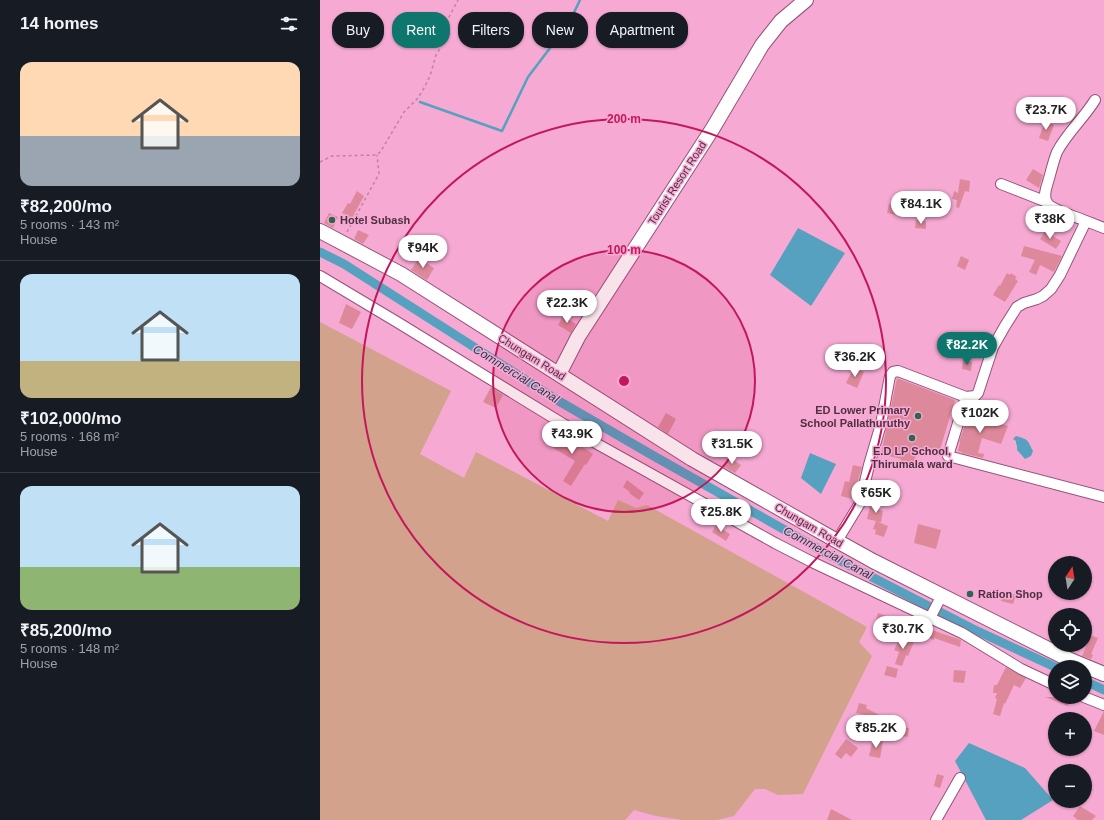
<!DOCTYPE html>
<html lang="en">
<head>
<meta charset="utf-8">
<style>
  body { margin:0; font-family:Helvetica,sans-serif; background:#20242c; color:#f1f3f6; height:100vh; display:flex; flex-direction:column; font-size:15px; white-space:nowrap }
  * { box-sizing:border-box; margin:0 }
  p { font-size:13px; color:#9ea1a6 }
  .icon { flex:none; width:22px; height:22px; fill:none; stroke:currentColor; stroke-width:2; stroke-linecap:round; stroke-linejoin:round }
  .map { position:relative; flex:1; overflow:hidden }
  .panel { display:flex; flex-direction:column; background:#171b24; width:320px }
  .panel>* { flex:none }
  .banner { position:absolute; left:12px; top:12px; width:380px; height:36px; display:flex; gap:8px }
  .needle { width:26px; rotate:12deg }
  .buttons { position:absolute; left:728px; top:556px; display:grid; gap:8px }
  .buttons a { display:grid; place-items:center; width:44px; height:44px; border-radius:50%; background:#171b24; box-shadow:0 1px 3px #0004; font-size:20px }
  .price { position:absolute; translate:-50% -34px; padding:0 9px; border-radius:14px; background:#fff; color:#222; font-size:13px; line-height:26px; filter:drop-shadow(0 1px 2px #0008) }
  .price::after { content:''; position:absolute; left:50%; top:24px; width:12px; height:9px; margin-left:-6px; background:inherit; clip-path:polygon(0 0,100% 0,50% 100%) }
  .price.current { background:#0f766e; color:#fff }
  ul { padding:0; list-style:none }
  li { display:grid; align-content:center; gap:8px; height:212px; padding:0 20px }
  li+li { border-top:1px solid #363941 }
  li span { display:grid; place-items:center; height:124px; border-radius:12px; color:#555 }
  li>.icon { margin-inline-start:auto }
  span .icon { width:72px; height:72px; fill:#fffc; stroke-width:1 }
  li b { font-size:17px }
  h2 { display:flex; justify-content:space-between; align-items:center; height:48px; padding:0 20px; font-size:17px }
  .tag { padding:0 14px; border-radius:16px; background:#171b24; box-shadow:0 1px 3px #0004; font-size:14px; line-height:36px }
  .tag.current { background:#0f766e; color:#fff }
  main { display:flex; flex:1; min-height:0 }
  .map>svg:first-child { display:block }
  .green { fill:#d2a28c }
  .water { fill:#55a1bf }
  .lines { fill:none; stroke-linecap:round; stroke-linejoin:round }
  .stream { stroke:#55a1bf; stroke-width:2.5 }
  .canal { stroke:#55a1bf; stroke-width:9 }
  .building { fill:#dd899b }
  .street-casing { stroke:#965178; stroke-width:12 }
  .secondary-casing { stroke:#965178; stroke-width:16 }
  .path { stroke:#bf81a3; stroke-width:1.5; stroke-dasharray:3 3; stroke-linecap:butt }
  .street { stroke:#fff; stroke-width:10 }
  .secondary { stroke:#fff; stroke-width:14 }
  .ring { fill:none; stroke:#c2185b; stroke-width:2 }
  .poi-dot { fill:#2c6650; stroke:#f6a9d3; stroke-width:1.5 }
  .labels { text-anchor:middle; stroke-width:3; stroke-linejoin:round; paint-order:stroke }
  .street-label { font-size:11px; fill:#4f3041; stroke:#f6a9d3 }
  .poi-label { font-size:11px; font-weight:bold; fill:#4f3041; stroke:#f6a9d3; text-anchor:start }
  .water-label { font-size:12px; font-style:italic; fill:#173a48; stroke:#f6a9d3 }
  .centre { fill:#c2185b; stroke:#f6a9d3; stroke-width:2 }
  .ring-label { font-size:12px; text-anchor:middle; font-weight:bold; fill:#c2185b; stroke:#f6a9d3; stroke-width:3; stroke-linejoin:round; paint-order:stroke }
</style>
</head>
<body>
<main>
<section class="panel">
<h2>14 homes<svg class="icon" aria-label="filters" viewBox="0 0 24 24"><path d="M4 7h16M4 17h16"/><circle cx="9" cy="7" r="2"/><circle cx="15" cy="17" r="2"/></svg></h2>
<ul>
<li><span style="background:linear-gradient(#ffd9b3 60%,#9aa5b1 0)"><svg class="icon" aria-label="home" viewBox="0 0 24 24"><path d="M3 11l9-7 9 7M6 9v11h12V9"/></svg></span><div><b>₹82,200/mo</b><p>5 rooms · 143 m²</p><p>House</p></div></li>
<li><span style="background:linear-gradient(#bfe0f5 70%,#c2b280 0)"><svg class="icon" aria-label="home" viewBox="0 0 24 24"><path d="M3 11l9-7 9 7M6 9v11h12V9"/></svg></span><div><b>₹102,000/mo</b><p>5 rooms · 168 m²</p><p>House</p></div></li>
<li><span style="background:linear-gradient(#bfe0f5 65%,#8fb573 0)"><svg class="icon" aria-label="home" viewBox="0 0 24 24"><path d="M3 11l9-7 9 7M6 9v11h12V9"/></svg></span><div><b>₹85,200/mo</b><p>5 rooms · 148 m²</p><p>House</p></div></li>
</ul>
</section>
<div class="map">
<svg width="784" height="820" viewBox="0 0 784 820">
  <rect width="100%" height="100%" fill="#f6a9d3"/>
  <path class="green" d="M0,322L131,391L100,454L144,478L156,452L288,521L298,500L316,508L327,505L547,627L539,642L552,656L483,794L458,795L445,789H435L414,816L397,820H362L336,816L314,810L305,820H0Z"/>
  <path class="water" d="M478,228L525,253L491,306L450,275Z
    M696,436C710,440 707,440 713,451L711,456L705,459L697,450V446L696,443V441L693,439Z
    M490,453L516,464L501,494L481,478Z
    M649,743L705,768L733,800L701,820H666L635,761Z"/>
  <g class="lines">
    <path class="stream" d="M100,102L182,131L208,77L249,23L260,0"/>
    <path class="canal" d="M0,252L24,264L237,400L332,455L511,556L653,629L735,667
      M765,681L784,690"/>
  </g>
  <path class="building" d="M725,121L734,125L728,141L719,138Z
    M713,169L723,175L719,188L706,180Z
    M640,179L650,181L649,192L645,191L639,208L636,207L637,200L632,199L634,191L638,193Z
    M37,191L44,196L32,218L22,213L28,203L30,204Z
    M569,204L578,206L576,215L567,213Z
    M9,213L18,217L13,228L4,223Z
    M596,220L606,221V229L595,228Z
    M38,230L49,235L43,244L34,239Z
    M725,231L741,241L736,249L720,239Z
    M704,246L742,256L734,272L720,265L716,275L709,272L715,260L701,256Z
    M641,256L649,260L645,270L637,266Z
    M99,258L114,268L107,280L91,270Z
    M687,273L690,275L691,273L697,277L695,279L698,281L685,302L673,295L679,285L680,286Z
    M26,304L41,312L32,329L19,323Z
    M243,316L256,324L251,333L238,325Z
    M643,360L652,362L651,371L642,369Z
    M534,367L544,372L537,388L526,383Z
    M577,378L635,400L618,456L598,449L593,465L580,462L581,459L561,454Z
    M171,387L183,395L176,408L163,402Z
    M346,413L356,419L348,434L338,427Z
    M649,413L688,426L681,444L662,438L658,453L664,454L663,458L642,453V452L638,451L640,442H639Z
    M239,431L273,454L266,465L265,464L251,486L243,481L255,461L230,446Z
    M409,457L421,465L415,473L402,466Z
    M533,465L542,467L532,499L521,496L525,481L529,482Z
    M307,480L324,493L319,500L309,493L310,492L303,487Z
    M549,491L561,493L557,509L563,511L561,522H558L568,526L564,537L555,534L556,530L553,529L556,521L547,519L551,502L548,501Z
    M598,524L621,530L616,549L594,543Z
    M396,525L410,534L406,541L392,532Z
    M683,591L696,595L693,604L681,601Z
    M558,613L567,616L563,633L553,630Z
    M609,629L641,640L640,647L614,638V640L606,637Z
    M765,633L778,638L771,654L773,655L771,659L762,656L768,642L765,640Z
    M581,636L594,642L588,656L586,655L582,666L575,664L579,652L574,650Z
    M567,666L578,669L576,678L564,675Z
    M686,667L706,678L700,688L694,685L685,704L684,703L680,716L673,714L677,699L675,698L677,693H673L674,685H677Z
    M634,670L646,671L644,683L633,682Z
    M725,697H751L748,706Z
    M539,703L547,705L546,708L561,716L560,718L556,717L553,722L545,717L546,715L536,713Z
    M784,711V735L774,731Z
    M577,727L589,728L588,737L576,735Z
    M526,739L538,748L531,757L526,753L521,759L515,754Z
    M553,739L563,741L560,758L549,756Z
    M617,774L624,776L620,788L614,786Z
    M760,806L776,816L772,820H758L753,816Z
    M511,809L532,820H507Z"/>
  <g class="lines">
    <g class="street-casing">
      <path id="street" d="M681,184L727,202
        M766,221L784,228
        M0,276L77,322L263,436L455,543L492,562L642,633L701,669L735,685
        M646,397L628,456L784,497
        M517,541L540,503L549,465L561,424L570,376L573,372L578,371L646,397L655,396L658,393L673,347L685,326L697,307L704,303L717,299L723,296L731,289L740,275L766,221C757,217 732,210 727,203C723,196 726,188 728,182C731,172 733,162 737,152C747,133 764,118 775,100
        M610,618L622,595
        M764,697L784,705
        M616,820L640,778"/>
    </g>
    <g class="secondary-casing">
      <path id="secondary" d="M0,231L81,274L372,459L517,541L553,561L750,660L784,674
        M239,374L258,337L393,128L442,45L461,21L486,0"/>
    </g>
    <path class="path" d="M0,162L12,156L57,155L61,151L84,112L98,98L104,88L110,76L116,55L121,47L126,32L129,17L138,0
      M27,232L59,174L57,155"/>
    <use href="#street" class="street"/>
    <use href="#secondary" class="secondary"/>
  </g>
  <circle cx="304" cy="381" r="131" fill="#c2185b" fill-opacity=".12"/>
  <g class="ring">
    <circle cx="304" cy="381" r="131"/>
    <circle cx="304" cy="381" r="262"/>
  </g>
  <g class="poi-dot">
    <circle cx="12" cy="220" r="4"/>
    <circle cx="598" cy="416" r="4"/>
    <circle cx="592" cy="438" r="4"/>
    <circle cx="650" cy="594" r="4"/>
  </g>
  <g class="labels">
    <g class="street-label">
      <text transform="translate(357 183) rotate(-57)" y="4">Tourist Resort Road</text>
      <text transform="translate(212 357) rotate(32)" y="4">Chungam Road</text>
      <text transform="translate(489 525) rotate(30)" y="4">Chungam Road</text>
    </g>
    <g class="poi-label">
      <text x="20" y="224">Hotel Subash</text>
      <text x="590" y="414" text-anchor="end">ED Lower Primary<tspan x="590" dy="13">School Pallathuruthy</tspan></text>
      <text x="592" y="455" text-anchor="middle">E.D LP School,<tspan x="592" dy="13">Thirumala ward</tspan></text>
      <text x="658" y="598">Ration Shop</text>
    </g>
    <g class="water-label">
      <text transform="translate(196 374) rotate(32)" y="4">Commercial Canal</text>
      <text transform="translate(508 553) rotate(28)" y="4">Commercial Canal</text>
    </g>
  </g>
  <circle cx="304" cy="381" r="6" class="centre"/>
  <g class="ring-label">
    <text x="304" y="123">200 m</text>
    <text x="304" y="254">100 m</text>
  </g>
</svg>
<div class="buttons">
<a><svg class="needle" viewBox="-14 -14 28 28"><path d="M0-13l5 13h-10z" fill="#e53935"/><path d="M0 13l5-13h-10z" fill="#9ea1a6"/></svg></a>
<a><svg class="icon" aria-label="locate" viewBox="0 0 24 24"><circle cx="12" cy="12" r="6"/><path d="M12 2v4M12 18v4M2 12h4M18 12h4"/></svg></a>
<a><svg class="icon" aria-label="layers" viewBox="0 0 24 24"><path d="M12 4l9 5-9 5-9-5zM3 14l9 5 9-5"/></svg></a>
<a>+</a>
<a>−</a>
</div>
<b class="price" style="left:726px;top:131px">₹23.7K</b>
<b class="price" style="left:601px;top:225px">₹84.1K</b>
<b class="price" style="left:730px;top:240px">₹38K</b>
<b class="price" style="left:103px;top:269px">₹94K</b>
<b class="price" style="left:247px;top:324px">₹22.3K</b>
<b class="price current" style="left:647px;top:366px">₹82.2K</b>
<b class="price" style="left:535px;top:378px">₹36.2K</b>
<b class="price" style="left:660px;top:434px">₹102K</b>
<b class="price" style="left:252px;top:455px">₹43.9K</b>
<b class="price" style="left:412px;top:465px">₹31.5K</b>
<b class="price" style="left:556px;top:514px">₹65K</b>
<b class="price" style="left:401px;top:533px">₹25.8K</b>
<b class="price" style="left:583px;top:650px">₹30.7K</b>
<b class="price" style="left:556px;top:749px">₹85.2K</b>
<div class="banner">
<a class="tag">Buy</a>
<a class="tag current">Rent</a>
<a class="tag">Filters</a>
<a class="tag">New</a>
<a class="tag">Apartment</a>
</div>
</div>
</main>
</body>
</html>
